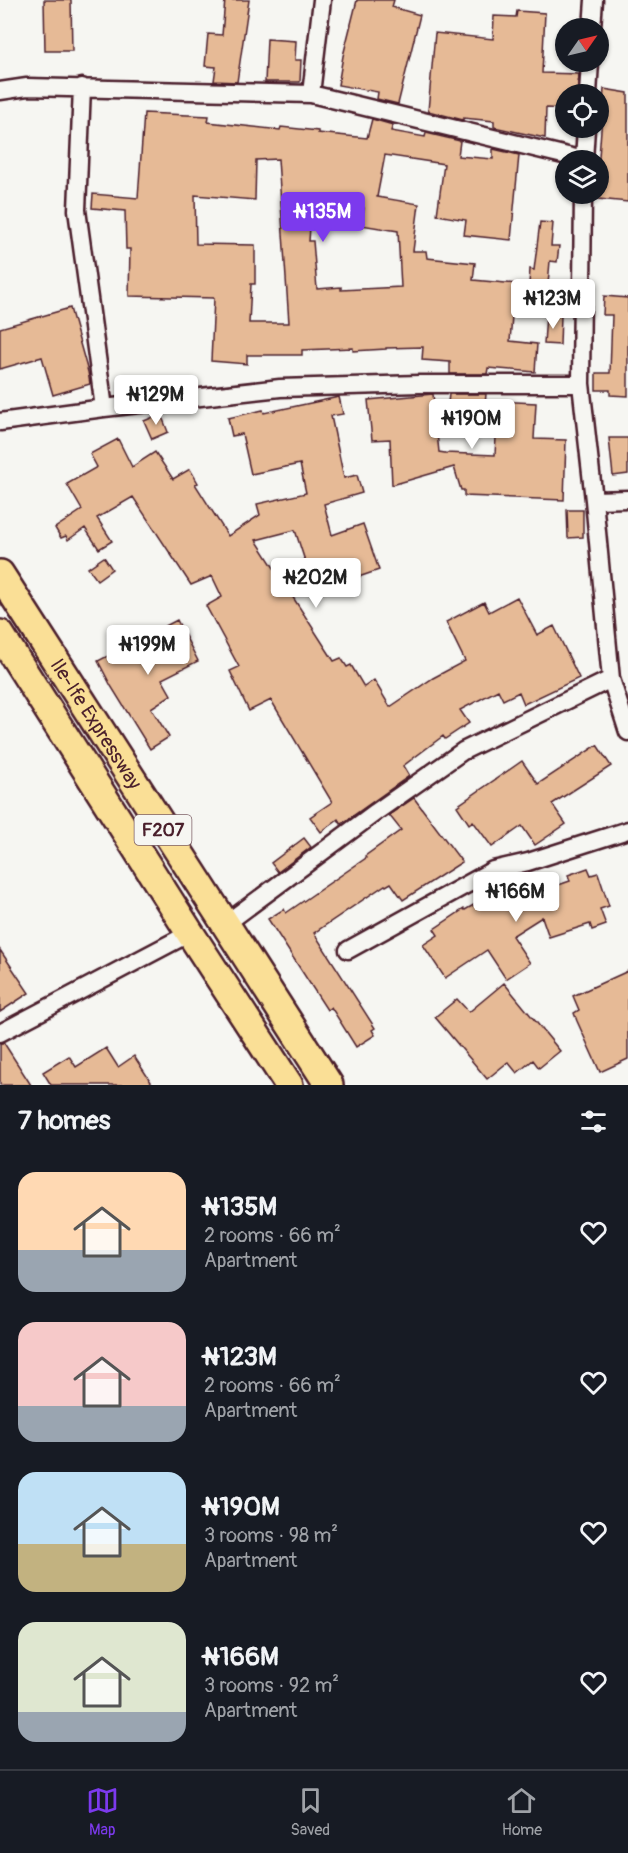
<!DOCTYPE html>
<html lang="en">
<head>
<meta charset="utf-8">
<style>
  body { margin:0; font-family:Pangolin,sans-serif; background:#20242c; color:#f1f3f6; height:100vh; display:flex; flex-direction:column; font-size:22px; white-space:nowrap }
  * { box-sizing:border-box; margin:0 }
  p { font-size:20px; color:#9ea1a6 }
  .icon { flex:none; width:33px; height:33px; fill:none; stroke:currentColor; stroke-width:2; stroke-linecap:round; stroke-linejoin:round }
  .map { position:relative; height:1085px; overflow:hidden }
  .side { display:flex; flex-direction:column; background:#171b24; flex:1 }
  .side>* { flex:none }
  .needle { width:39px; rotate:56deg }
  .fabs { position:absolute; left:555px; top:18px; display:grid; gap:12px }
  .fabs a { display:grid; place-items:center; width:54px; height:54px; border-radius:50%; background:#171b24; box-shadow:0 2px 4px #0004; font-size:30px }
  .price { position:absolute; translate:-50% -51px; padding:0 14px; border-radius:6px; background:#fff; color:#222; font-size:20px; line-height:39px; filter:drop-shadow(0 2px 3px #0008) }
  .price::after { content:''; position:absolute; left:50%; top:36px; width:18px; height:14px; margin-left:-9px; background:inherit; clip-path:polygon(0 0,100% 0,50% 100%) }
  .price.selected { background:#7c3aed; color:#fff }
  ul { padding:0; list-style:none }
  li { display:flex; align-items:center; gap:18px; height:150px; padding:0 18px }
  li span { display:grid; place-items:center; flex:none; width:168px; height:120px; border-radius:18px; color:#555 }
  li>.icon { margin-inline-start:auto }
  span .icon { width:72px; height:72px; fill:#fffc; stroke-width:1 }
  li b { font-size:26px }
  h2 { display:flex; justify-content:space-between; align-items:center; height:72px; padding:0 18px; font-size:26px }
  .menu { display:flex; justify-content:space-around; align-items:center; height:84px; border-top:2px solid #363941; background:#171b24; font-size:16px; color:#9ea1a6 }
  .menu a { display:grid; justify-items:center; gap:3px }
  .menu .selected { color:#7c3aed }
  .map>svg:first-child { display:block }
  .building { fill:#e6ba96; stroke:#4a1f2b; stroke-width:1.5; fill-rule:evenodd }
  .lines { fill:none; stroke-linecap:round; stroke-linejoin:round }
  .minor-casing { stroke:#4a1f2b; stroke-width:21 }
  .primary-casing { stroke:#4a1f2b; stroke-width:32 }
  .minor { stroke:#f6f6f2; stroke-width:16 }
  .primary { stroke:#fadf96; stroke-width:27 }
  .labels { text-anchor:middle; stroke-width:5; stroke-linejoin:round; paint-order:stroke }
  .shield { fill:#f6f6f2; stroke:#7e6067; stroke-width:1.5 }
  .shield-label { font-size:18px; font-weight:bold; fill:#4a1f2b }
  .street-label { font-size:20px; fill:#4a1f2b; stroke:#f6f6f2 }
</style>
</head>
<body>
<div class="map">
<svg width="628" height="1085" viewBox="0 0 628 1085">
  <rect width="100%" height="100%" fill="#f6f6f2"/>
  <filter id="ink" filterUnits="userSpaceOnUse"><feTurbulence type="fractalNoise" baseFrequency=".0167" numOctaves="2"/><feDisplacementMap in="SourceGraphic" scale="12" xChannelSelector="R" yChannelSelector="G"/><feConvolveMatrix kernelMatrix="1 2 1 2 8 2 1 2 1" color-interpolation-filters="sRGB"/></filter>
  <g filter="url(#ink)">
    <path class="building" d="M44,0H71L72,51H45Z
      M225,0H249L237,82L214,81L216,67L205,66L208,34L222,35Z
      M357,0H394L392,7L420,15L398,104L377,99L378,92L338,85L343,56Z
      M517,11L545,13L542,73L579,74L577,94H566V109L546,108L545,138L494,127V121L463,118V120L428,111L435,33L493,39L494,16L516,17Z
      M267,39L296,41L295,60H301L300,82H265Z
      M604,89L628,93V202L598,199V171Z
      M144,113L209,116L208,122L280,130L281,127L318,131V133L367,138L372,119L393,125L391,131L425,137L426,133L460,141L458,156L493,159V149L519,155L511,240L464,235L466,220L437,215L444,164L385,155L377,197L419,204L413,251H426L427,258L475,263L473,280L529,285L530,269L534,270L540,222L553,223L551,246H559L557,262L550,261L546,308L513,305L510,341L537,344L535,372L488,368L487,374H450V362L422,360L423,347L386,348V349L353,351V348L302,350V355H247V364L211,361L214,298L129,296L130,249H126L125,211L92,208L93,194L138,198ZM278,159L289,323H249L251,284H255V245L196,244L195,195L255,200L256,160ZM312,199L364,208L361,225L398,231L401,287L341,290V287L317,289L313,241H309Z
      M604,296L628,298V396L610,395V390H596V373H610L612,315H603Z
      M70,308L88,372L90,384L53,395L42,357L0,369V328Z
      M546,314L561,315L560,345L544,344Z
      M433,394L439,452L445,453L495,455L498,401L536,403L534,439L566,440L564,500L464,496V490H461L454,467L392,485L390,439L372,440L368,400Z
      M449,394H486L485,405L448,403Z
      M339,397L343,414L331,416L344,478L357,475L362,493L324,504L332,535L363,524L379,570L315,592L295,530L256,540L334,661L341,658L347,667L351,665L364,687L374,680L390,707L433,678L465,661L446,622L484,602L489,612L517,597L537,635L554,626L579,678L524,704L519,692L503,700L498,690L460,710L469,723L445,739L443,736L403,766L409,776L347,820L341,824L338,819L321,832L310,817L332,802L271,700L249,711L230,671L239,667L206,606L222,597L212,576L191,585L133,497L97,518L112,541L99,549L85,528L68,540L66,536L61,538L55,528L82,510L67,484L97,467L90,454L118,439L132,467L155,452L173,479L190,469L198,483L195,484L228,536L260,515L257,504L306,493L300,464L251,474L242,434L232,436L228,418L263,410L264,413Z
      M161,414L168,432L152,439L144,421Z
      M609,438H628V474L613,476Z
      M567,510H583V537L568,538Z
      M104,557L112,569L97,580L88,568Z
      M177,620L198,661L162,679L171,695L151,708L169,737L150,749L111,686L98,661Z
      M597,745L611,766L552,804L566,824L535,845L522,826L492,847L473,821L469,824L457,806L522,761L538,784Z
      M414,798L462,862L403,900L391,883L386,886L385,885L314,933L375,1028L372,1030L375,1035L356,1047L331,1007L327,1010L268,919L284,909L286,913L366,858L365,856L401,830L389,815Z
      M304,838L311,847L278,872L271,863Z
      M588,868L591,875L598,873L609,906L600,909L606,925L592,930L590,924L549,937L542,917L512,936L530,963L506,979L487,950L445,978L423,945L438,935L434,929L464,909L465,910L489,896L490,898L503,888L511,901L570,881L568,875Z
      M0,950L29,993L0,1012Z
      M628,971V1059L600,1072L577,1021L574,1013L579,1010L573,996Z
      M504,983L560,1051L539,1068L533,1060L517,1073L508,1062L487,1079L435,1017L457,999L469,1012Z
      M0,1043H4L31,1085H0Z
      M106,1048L118,1067L134,1056L153,1085H51L43,1072L69,1056L76,1067Z"/>
    <g class="lines">
      <g class="minor-casing">
        <path id="minor" d="M592,28L594,0
          M82,87L77,210L104,408
          M0,91L27,87L311,94L584,160
          M311,94L322,0
          M588,94L590,62
          M584,160L586,128
          M583,194L581,384L594,500L611,679L628,732
          M0,422L104,408L280,388L419,384H581
          M594,500L628,499
          M224,925L376,812L463,751L611,679
          M348,950L493,870L528,862L628,830
          M0,1033L190,933"/>
      </g>
      <g class="primary-casing">
        <g id="primary">
          <path id="s1" d="M0,574L329,1085"/>
          <path d="M0,634L190,933L289,1085"/>
        </g>
      </g>
      <use href="#minor" class="minor"/>
      <use href="#primary" class="primary"/>
    </g>
  </g>
  <g class="labels">
    <rect class="shield" x="134.5" y="815" width="57" height="30" rx="4.5"/>
    <g class="shield-label">
      <text x="163" y="836">F207</text>
    </g>
    <g class="street-label">
      <text dy="7" stroke="none"><textPath href="#s1" startOffset="178">Ile-Ife Expressway</textPath></text>
    </g>
  </g>
</svg>
<div class="fabs">
<a><svg class="needle" viewBox="-14 -14 28 28"><path d="M0-13l5 13h-10z" fill="#e53935"/><path d="M0 13l5-13h-10z" fill="#9ea1a6"/></svg></a>
<a><svg class="icon" aria-label="locate" viewBox="0 0 24 24"><circle cx="12" cy="12" r="6"/><path d="M12 2v4M12 18v4M2 12h4M18 12h4"/></svg></a>
<a><svg class="icon" aria-label="layers" viewBox="0 0 24 24"><path d="M12 4l9 5-9 5-9-5zM3 14l9 5 9-5"/></svg></a>
</div>
<b class="price selected" style="left:323px;top:243px">₦135M</b>
<b class="price" style="left:553px;top:330px">₦123M</b>
<b class="price" style="left:156px;top:426px">₦129M</b>
<b class="price" style="left:472px;top:450px">₦190M</b>
<b class="price" style="left:316px;top:609px">₦202M</b>
<b class="price" style="left:148px;top:676px">₦199M</b>
<b class="price" style="left:516px;top:923px">₦166M</b>
</div>
<section class="side">
<h2>7 homes<svg class="icon" aria-label="filters" viewBox="0 0 24 24"><path d="M4 7h16M4 17h16"/><circle cx="9" cy="7" r="2"/><circle cx="15" cy="17" r="2"/></svg></h2>
<ul>
<li><span style="background:linear-gradient(#ffd9b3 65%,#9aa5b1 0)"><svg class="icon" aria-label="home" viewBox="0 0 24 24"><path d="M3 11l9-7 9 7M6 9v11h12V9"/></svg></span><div><b>₦135M</b><p>2 rooms · 66 m²</p><p>Apartment</p></div><svg class="icon" aria-label="heart" viewBox="0 0 24 24"><path d="M12 20l-8-8c-3-5 5-10 8-4 3-6 11-1 8 4z"/></svg></li>
<li><span style="background:linear-gradient(#f6c9c9 70%,#9aa5b1 0)"><svg class="icon" aria-label="home" viewBox="0 0 24 24"><path d="M3 11l9-7 9 7M6 9v11h12V9"/></svg></span><div><b>₦123M</b><p>2 rooms · 66 m²</p><p>Apartment</p></div><svg class="icon" aria-label="heart" viewBox="0 0 24 24"><path d="M12 20l-8-8c-3-5 5-10 8-4 3-6 11-1 8 4z"/></svg></li>
<li><span style="background:linear-gradient(#bfe0f5 60%,#c2b280 0)"><svg class="icon" aria-label="home" viewBox="0 0 24 24"><path d="M3 11l9-7 9 7M6 9v11h12V9"/></svg></span><div><b>₦190M</b><p>3 rooms · 98 m²</p><p>Apartment</p></div><svg class="icon" aria-label="heart" viewBox="0 0 24 24"><path d="M12 20l-8-8c-3-5 5-10 8-4 3-6 11-1 8 4z"/></svg></li>
<li><span style="background:linear-gradient(#dfe7d0 75%,#9aa5b1 0)"><svg class="icon" aria-label="home" viewBox="0 0 24 24"><path d="M3 11l9-7 9 7M6 9v11h12V9"/></svg></span><div><b>₦166M</b><p>3 rooms · 92 m²</p><p>Apartment</p></div><svg class="icon" aria-label="heart" viewBox="0 0 24 24"><path d="M12 20l-8-8c-3-5 5-10 8-4 3-6 11-1 8 4z"/></svg></li>
</ul>
</section>
<nav class="menu">
<a class="selected"><svg class="icon" aria-label="map" viewBox="0 0 24 24"><path d="M3 6l6-2 6 2 6-2v14l-6 2-6-2-6 2zM9 4v14M15 6v14"/></svg>Map</a>
<a><svg class="icon" aria-label="saved" viewBox="0 0 24 24"><path d="M7 4h10v16l-5-4-5 4z"/></svg>Saved</a>
<a><svg class="icon" aria-label="home" viewBox="0 0 24 24"><path d="M3 11l9-7 9 7M6 9v11h12V9"/></svg>Home</a>
</nav>
</body>
</html>
